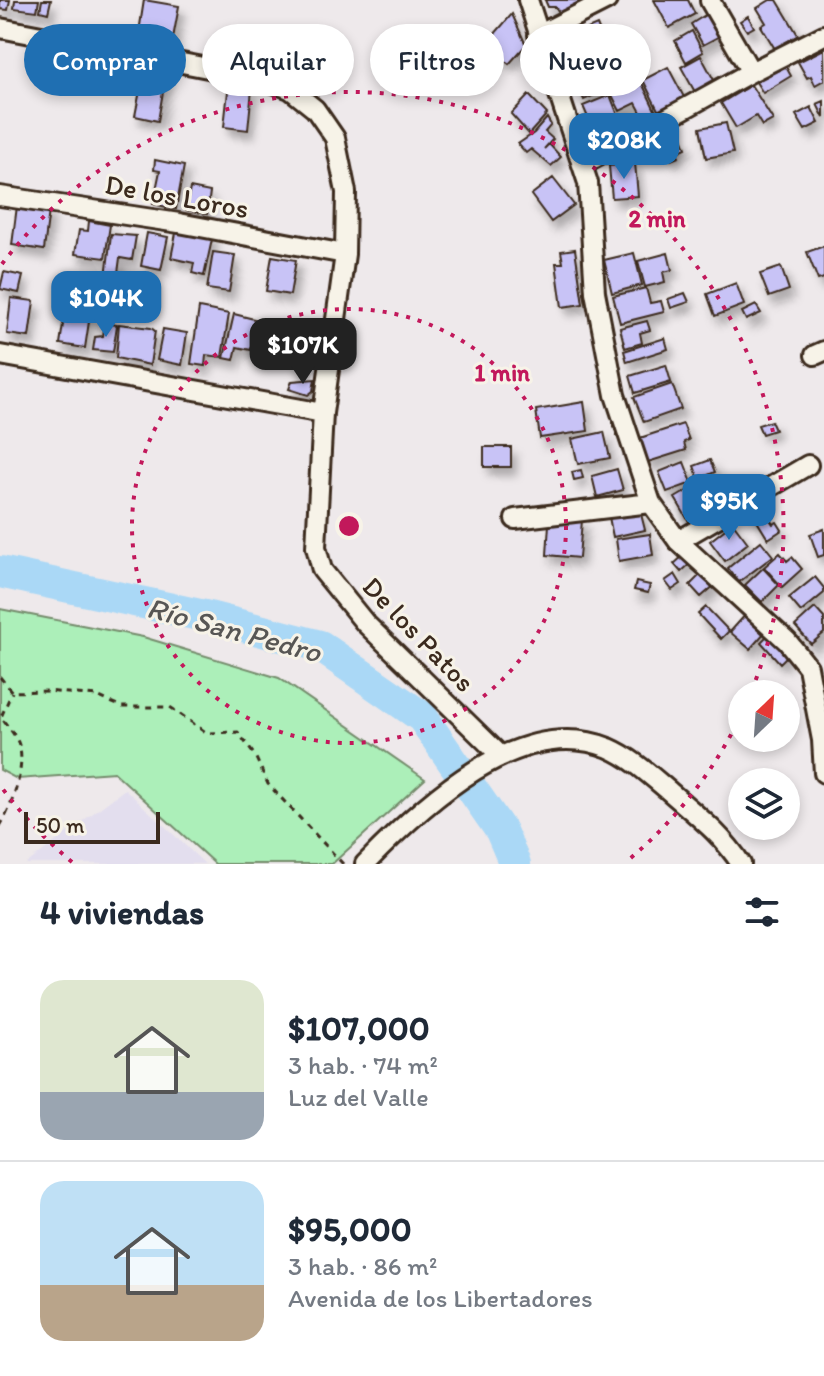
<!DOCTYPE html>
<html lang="es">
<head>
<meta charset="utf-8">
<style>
  body { margin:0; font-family:Itim,sans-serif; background:#f6f6f7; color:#1f2937; height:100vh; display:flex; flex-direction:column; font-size:30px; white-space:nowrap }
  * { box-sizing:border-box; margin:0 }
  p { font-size:26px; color:#747a83 }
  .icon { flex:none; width:44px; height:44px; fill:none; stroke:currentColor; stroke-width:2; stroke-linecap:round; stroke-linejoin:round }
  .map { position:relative; height:864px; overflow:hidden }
  .sheet { display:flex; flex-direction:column; background:#fff; flex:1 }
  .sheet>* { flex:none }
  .hud { position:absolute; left:24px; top:24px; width:776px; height:72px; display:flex; gap:16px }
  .needle { width:52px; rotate:25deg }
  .tools { position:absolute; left:728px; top:680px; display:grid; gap:16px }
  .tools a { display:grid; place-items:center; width:72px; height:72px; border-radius:50%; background:#fff; box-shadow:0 4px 12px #0003; font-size:40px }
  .scale { position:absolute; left:24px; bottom:20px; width:136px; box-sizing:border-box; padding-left:8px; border:4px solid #3b2a1e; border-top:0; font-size:22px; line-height:28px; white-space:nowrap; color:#3b2a1e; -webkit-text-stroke:6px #f7f3e8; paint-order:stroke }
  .price { position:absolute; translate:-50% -68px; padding:0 18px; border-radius:16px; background:#1f6fb2; color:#fff; font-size:26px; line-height:52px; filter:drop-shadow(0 2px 4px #0008) }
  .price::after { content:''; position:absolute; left:50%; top:48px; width:24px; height:18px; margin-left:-12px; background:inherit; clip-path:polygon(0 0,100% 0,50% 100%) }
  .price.current { background:#222; color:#fff }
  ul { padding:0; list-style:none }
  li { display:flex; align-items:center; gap:24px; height:200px; padding:0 40px }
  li+li { border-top:2px solid #e0e1e3 }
  li span { display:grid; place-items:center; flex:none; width:224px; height:160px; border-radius:24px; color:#555 }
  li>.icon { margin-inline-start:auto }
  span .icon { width:96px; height:96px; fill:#fffc; stroke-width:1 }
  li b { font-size:34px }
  h2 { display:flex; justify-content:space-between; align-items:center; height:96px; padding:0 40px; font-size:34px }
  .pill { padding:0 28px; border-radius:36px; background:#fff; box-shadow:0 4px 12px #0003; font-size:28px; line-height:72px }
  .pill.current { background:#1f6fb2; color:#fff }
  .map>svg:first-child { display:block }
  .built { fill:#e3deee }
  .green { fill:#acefb9; stroke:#748c6c; stroke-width:2 }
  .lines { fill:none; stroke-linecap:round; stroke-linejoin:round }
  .river { stroke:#aad8f6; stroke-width:32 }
  .building { fill:#c8c3f6; stroke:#3b2a1e; stroke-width:2; filter:url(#shadow) }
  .minor-casing { stroke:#3b2a1e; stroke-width:24 }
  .path { stroke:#3b2a1e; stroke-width:3; stroke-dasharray:6 6; stroke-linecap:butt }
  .minor { stroke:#f7f3e8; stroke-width:18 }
  .ring { fill:none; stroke:#c2185b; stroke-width:4; stroke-dasharray:4 8 }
  .labels { text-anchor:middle; stroke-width:6; stroke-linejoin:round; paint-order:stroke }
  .street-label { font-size:28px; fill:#3b2a1e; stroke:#f7f3e8 }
  .water-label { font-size:30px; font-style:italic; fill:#575654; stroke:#f7f3e8 }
  .centre { fill:#c2185b; stroke:#f7f3e8; stroke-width:4 }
  .ring-label { font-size:24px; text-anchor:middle; font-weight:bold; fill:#c2185b; stroke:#f7f3e8; stroke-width:6; stroke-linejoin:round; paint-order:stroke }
</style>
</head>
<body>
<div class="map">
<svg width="824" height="864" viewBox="0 0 824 864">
  <defs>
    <filter id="shadow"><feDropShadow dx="5" dy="8" stdDeviation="4" flood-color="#0004"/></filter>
  </defs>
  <rect width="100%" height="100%" fill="#eee9eb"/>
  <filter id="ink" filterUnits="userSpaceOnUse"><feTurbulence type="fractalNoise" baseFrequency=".0125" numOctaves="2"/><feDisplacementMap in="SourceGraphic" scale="16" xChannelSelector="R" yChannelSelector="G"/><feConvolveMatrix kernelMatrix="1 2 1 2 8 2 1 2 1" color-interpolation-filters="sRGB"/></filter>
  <g filter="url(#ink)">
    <path class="built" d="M125,789L205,864H26Z"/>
    <path class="green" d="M0,609L143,637L279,678L425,779L332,864H215L114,772L17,779L0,770Z"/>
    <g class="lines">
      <path class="river" d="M0,572L209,617L320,646L422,717L501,831L515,864"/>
    </g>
    <path class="building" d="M0,0H10L8,10L0,9Z
      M15,0H39L37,11L14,8Z
      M42,0H51L48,13L40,11Z
      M144,0L179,6L171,49L153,46L154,35L139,32Z
      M545,0H592L562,16L555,7H548Z
      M654,0H688L695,14L669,28Z
      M770,0H777L798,35L775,49L761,26L766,23L757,8Z
      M512,14L526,45L509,64L486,44Z
      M707,14L720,36L703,45L691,24Z
      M748,16L754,27L747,31L740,21Z
      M597,25L609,54L573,69L561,40Z
      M692,31L703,52L686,62L675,41Z
      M239,40L260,45L256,64L234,60Z
      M824,49V80L815,85L811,76L807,78L798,62Z
      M701,56L715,82L695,92L681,67Z
      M601,59L614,86L584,100L571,73Z
      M785,65L791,76L763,93L756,82Z
      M668,67L685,99L659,112L643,80Z
      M144,70L166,74L158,121L135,116Z
      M640,79L656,112L644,118L636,103L620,111L611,93Z
      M751,85L773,120L762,126L756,116L736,128L721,103Z
      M241,88L252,89L248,130L224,127L228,91L240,92Z
      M529,95L547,114L529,134L511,114Z
      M610,95L621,123L595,134L583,106Z
      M824,101V118L817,104Z
      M811,107L819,123L805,130L796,115Z
      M547,118L551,125L545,132L553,139L544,149L549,144L561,157L551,166L531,149L526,153L518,144L534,133Z
      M726,123L733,153L706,158L700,128Z
      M682,137L686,148L677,152L679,157L671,160L665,143Z
      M155,160L184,166L176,209L153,204L160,171L154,170Z
      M635,163L638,196L612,198L609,166Z
      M553,178L574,205L551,222L531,195Z
      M190,188L210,192L207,214L186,210Z
      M17,206L49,210L44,250L12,245Z
      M89,221L110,225L105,258L75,254L79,230L88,231Z
      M177,228L213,235L204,276L192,273L194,263L171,258Z
      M147,233L168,237L161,270L141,266Z
      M111,234L136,236L132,260L120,258L116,288L105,286Z
      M824,246V278L818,280L807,252Z
      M575,249L583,304L562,307L556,263H563L561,251Z
      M213,252L235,255L229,292L207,289Z
      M634,253L642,285L612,293L604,260Z
      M668,253L672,270L663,272L665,282L645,287L638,261Z
      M272,256L296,260L290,295L266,291Z
      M781,267L789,290L769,297L760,274Z
      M4,272L23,276L19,293L0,289Z
      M736,283L744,305L715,316L707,294Z
      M646,288L650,303L661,301L664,312L620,323L613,296Z
      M685,293L689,302L671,308L668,299Z
      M11,298L34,301L29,337L7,334Z
      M756,305L761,313L746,320L742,312Z
      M199,308L229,314L222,357L206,355L205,366L191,364Z
      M65,311L90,315L85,348L60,344Z
      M234,314L258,320L251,350L237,347L234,360L224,358Z
      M647,321L650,330L640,333L642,343L625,348L620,328Z
      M105,323L117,325L113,352L93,350L95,337L103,336Z
      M119,324L151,328L155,331L150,365L116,358Z
      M163,329L187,333L182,365L157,360Z
      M665,338L668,349L627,362L624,351Z
      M666,365L671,382L635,393L630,376Z
      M315,379L313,391L308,395L289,389L292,381Z
      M672,384L681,409L644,422L634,397Z
      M584,402L588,431L540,438L536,410Z
      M771,421L775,430L762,434L758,425Z
      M683,424L689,440L684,442L686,450L648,462L640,438Z
      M604,432L610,458L578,464L572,439Z
      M484,447H511V467H484Z
      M710,460L715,472L699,479L694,466Z
      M684,462L692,483L667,492L659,472Z
      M617,469L623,490L597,497L592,476Z
      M581,470L583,478L574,480L572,472Z
      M724,477L730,488L718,495L711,484Z
      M704,481L717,503L709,508L711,512L702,517L700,514L688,520L675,498Z
      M761,507L773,524L777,522L782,530L768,539L752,513Z
      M640,510L645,530L613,537L609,517Z
      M559,518L582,520L579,558L547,555L549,524L558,525Z
      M733,523L748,543L725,561L710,541Z
      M824,529V555L818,557L810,534Z
      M650,534L653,555L619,561L616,539Z
      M761,541L773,556L739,582L728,568Z
      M780,553L787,561L792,557L802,569L782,587L764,567Z
      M685,554L692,562L681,572L674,564Z
      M763,568L779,585L762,602L745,585Z
      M704,571L716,584L701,597L690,585Z
      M675,574L681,584L672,590L665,581Z
      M815,577L824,588V593L801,612L789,598Z
      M636,582L650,585L648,593L634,590Z
      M706,607L729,631L721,639L698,614Z
      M815,608L824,618V633L811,644L795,626Z
      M747,613L766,631L750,649L730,632Z
      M769,634L788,655L780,663L761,642Z"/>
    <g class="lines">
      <g class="minor-casing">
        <path id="minor" d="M528,0L588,183L595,292L615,395L651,503L678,541L787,641L808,667L822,740L824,773
          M710,1L751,72
          M0,28L260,78L290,89L315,109L335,138L346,192L345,254L323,413L316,547L322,570L365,623L501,756
          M538,35L607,0
          M584,164L751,72L824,35
          M0,196L179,223L345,254
          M0,355L323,413
          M815,355L824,351
          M515,519L651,503
          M678,541L808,465
          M365,864C422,805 520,712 609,748C632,758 650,775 669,791C695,814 722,834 741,864"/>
      </g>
      <path class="path" d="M0,677L12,692L47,691L97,696L122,707H170L207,733L238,732L255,756L268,784L343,864
        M0,826C12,807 26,767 19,745C16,735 7,726 1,717L12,692"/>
      <use href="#minor" class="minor"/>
    </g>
  </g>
  <g class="ring">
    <circle cx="349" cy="526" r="217"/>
    <path d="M742 713A435 435 0 0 1 626 862M72 862A435 435 0 0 1 2 788M2 264A435 435 0 0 1 751 692"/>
  </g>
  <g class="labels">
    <g class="street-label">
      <text transform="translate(177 196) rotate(10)" y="10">De los Loros</text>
      <text transform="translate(419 634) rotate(46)" y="10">De los Patos</text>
    </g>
    <g class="water-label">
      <text transform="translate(234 630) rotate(15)" y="10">Río San Pedro</text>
    </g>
  </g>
  <circle cx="349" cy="526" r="12" class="centre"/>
  <g class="ring-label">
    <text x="657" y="227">2 min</text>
    <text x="502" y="381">1 min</text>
  </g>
</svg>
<div class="tools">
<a><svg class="needle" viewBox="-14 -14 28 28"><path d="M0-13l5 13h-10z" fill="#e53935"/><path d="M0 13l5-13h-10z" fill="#747a83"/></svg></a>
<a><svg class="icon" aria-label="layers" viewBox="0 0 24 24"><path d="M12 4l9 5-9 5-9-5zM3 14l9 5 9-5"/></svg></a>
</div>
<div class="scale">50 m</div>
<b class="price" style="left:624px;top:181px">$208K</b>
<b class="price" style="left:106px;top:339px">$104K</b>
<b class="price current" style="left:303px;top:386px">$107K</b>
<b class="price" style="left:729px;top:542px">$95K</b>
<div class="hud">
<a class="pill current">Comprar</a>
<a class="pill">Alquilar</a>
<a class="pill">Filtros</a>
<a class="pill">Nuevo</a>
</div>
</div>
<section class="sheet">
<h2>4 viviendas<svg class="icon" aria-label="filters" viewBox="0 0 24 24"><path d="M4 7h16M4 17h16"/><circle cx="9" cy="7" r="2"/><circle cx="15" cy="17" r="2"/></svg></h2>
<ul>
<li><span style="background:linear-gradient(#dfe7d0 70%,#9aa5b1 0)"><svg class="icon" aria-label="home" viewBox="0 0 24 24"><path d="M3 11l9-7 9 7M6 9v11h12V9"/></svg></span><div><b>$107,000</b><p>3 hab. · 74 m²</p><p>Luz del Valle</p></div></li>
<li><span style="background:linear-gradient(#bfe0f5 65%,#b9a48a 0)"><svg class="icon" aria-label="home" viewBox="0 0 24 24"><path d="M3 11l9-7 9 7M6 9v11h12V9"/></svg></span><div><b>$95,000</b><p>3 hab. · 86 m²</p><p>Avenida de los Libertadores</p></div></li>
</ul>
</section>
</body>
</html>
